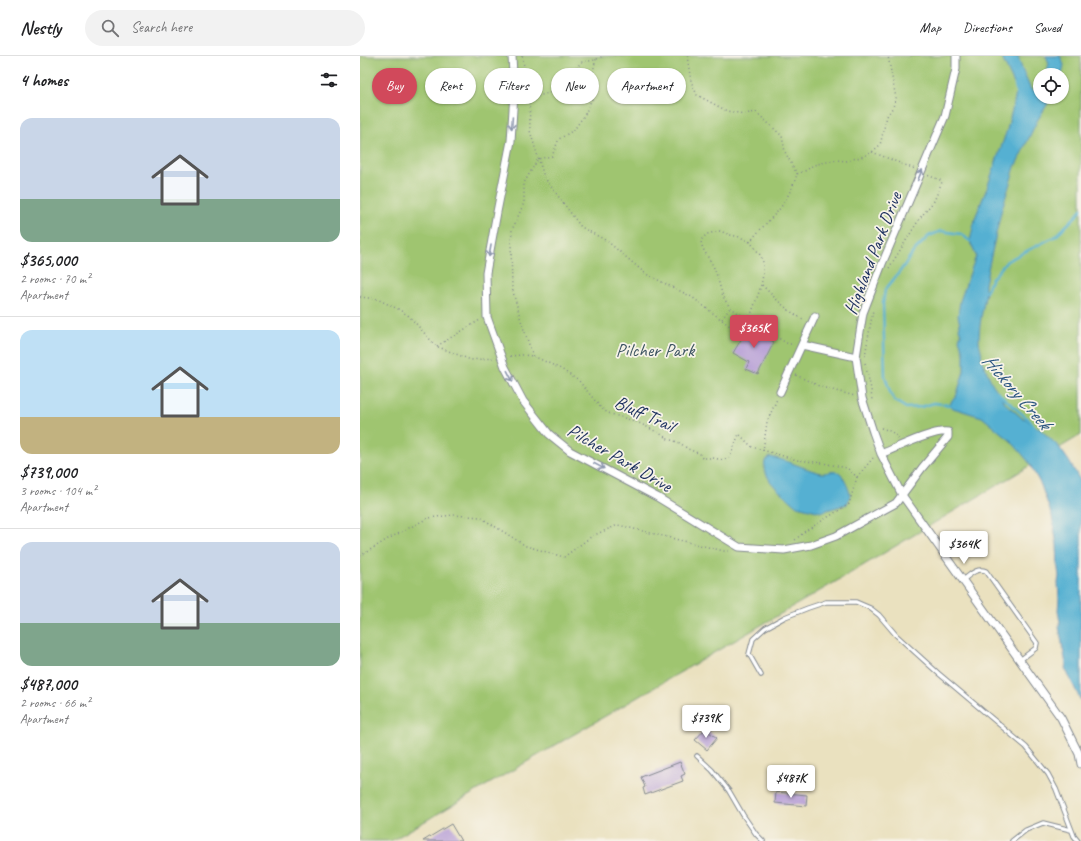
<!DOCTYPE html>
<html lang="en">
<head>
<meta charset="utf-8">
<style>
  body { margin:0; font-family:Caveat,sans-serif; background:#f2f2f2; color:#202124; height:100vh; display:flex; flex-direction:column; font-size:15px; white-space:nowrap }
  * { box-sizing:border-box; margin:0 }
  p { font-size:13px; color:#757577 }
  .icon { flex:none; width:22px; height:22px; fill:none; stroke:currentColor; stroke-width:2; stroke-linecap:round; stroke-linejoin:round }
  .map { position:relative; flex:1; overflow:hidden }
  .drawer { display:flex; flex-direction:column; background:#fff; width:360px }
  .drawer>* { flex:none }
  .hud { position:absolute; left:12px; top:12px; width:380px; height:36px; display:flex; gap:8px }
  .controls { position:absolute; left:673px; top:12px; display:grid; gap:8px }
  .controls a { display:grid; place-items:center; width:36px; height:36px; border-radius:50%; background:#fff; box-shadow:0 1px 3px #0004; font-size:20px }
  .price { position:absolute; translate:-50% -34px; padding:0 9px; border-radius:4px; background:#fff; color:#222; font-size:13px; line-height:26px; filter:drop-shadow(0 1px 2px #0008) }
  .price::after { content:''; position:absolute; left:50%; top:24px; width:12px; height:9px; margin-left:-6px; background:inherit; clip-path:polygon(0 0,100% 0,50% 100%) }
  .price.active { background:#d1495b; color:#fff }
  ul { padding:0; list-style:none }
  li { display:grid; align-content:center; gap:8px; height:212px; padding:0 20px }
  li+li { border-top:1px solid #e0e0e0 }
  li span { display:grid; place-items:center; height:124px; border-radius:12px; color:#555 }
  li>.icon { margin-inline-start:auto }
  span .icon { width:72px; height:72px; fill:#fffc; stroke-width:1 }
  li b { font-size:17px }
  h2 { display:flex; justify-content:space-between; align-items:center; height:48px; padding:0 20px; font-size:17px }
  .pill { padding:0 14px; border-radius:18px; background:#fff; box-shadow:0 1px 3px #0004; font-size:14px; line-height:36px }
  .pill.active { background:#d1495b; color:#fff }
  header { display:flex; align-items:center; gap:24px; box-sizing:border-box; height:56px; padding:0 20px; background:#fff; border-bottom:1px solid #e0e0e0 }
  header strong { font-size:19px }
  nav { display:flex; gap:22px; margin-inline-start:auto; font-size:14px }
  .search { width:280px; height:36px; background:#f2f2f2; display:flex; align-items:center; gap:10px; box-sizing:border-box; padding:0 14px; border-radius:22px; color:#757577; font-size:15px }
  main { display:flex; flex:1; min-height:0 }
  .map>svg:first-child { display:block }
  .green { fill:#9fc570; stroke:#5d7a67; fill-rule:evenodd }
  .water { fill:#54b0d2; stroke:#387098 }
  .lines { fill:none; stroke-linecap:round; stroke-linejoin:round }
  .stream { stroke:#54b0d2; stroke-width:2.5 }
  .building { fill:#b9a2d7 }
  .lane-casing { stroke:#82888e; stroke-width:5.5 }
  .street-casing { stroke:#82888e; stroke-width:9 }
  .path { stroke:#82888e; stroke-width:1.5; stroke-dasharray:1 3; stroke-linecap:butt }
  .lane { stroke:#fff; stroke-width:3.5 }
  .street { stroke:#fff; stroke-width:7 }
  .oneway { stroke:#8d97ae }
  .labels { text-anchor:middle; stroke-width:3.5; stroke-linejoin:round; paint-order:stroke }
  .street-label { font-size:19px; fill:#1b2f5e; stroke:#f7f3e8 }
  .park-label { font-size:19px; fill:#3c5462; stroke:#f7f3e8 }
  .water-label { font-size:20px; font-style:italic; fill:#2c5681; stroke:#f7f3e8 }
</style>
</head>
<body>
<header>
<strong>Nestly</strong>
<div class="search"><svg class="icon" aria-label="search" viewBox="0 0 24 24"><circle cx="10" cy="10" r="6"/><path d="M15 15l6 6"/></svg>Search here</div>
<nav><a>Map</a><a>Directions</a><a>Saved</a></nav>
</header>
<main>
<section class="drawer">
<h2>4 homes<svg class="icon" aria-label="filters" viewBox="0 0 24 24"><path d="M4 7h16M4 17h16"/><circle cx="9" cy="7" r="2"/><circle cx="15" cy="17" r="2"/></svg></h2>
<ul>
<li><span style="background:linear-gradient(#c9d6e8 65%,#7fa58c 0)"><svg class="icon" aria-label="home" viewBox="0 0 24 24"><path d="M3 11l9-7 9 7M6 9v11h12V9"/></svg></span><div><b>$365,000</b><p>2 rooms · 70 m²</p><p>Apartment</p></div></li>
<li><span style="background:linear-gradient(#bfe0f5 70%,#c2b280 0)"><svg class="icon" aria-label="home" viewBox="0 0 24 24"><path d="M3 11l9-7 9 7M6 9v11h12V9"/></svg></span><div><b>$739,000</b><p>3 rooms · 104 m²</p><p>Apartment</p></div></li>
<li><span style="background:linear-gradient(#c9d6e8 65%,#7fa58c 0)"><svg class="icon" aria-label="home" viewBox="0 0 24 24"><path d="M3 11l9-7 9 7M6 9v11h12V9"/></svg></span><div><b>$487,000</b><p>2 rooms · 66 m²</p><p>Apartment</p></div></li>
</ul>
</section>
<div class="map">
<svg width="721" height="785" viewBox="0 0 721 785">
  <rect width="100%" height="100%" fill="#f7f3e8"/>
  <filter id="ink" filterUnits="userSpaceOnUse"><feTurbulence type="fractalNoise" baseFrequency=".025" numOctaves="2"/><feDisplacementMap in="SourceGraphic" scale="8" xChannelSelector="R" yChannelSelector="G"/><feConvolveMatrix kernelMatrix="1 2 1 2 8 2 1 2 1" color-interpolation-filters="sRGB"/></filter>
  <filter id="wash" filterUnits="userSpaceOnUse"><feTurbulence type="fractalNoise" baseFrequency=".012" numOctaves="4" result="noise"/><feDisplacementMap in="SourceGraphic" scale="16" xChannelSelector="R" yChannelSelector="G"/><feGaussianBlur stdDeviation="0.9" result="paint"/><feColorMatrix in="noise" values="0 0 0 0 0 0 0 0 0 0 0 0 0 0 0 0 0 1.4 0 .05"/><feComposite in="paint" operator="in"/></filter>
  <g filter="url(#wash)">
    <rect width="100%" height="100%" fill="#eae1bf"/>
    <path class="green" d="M0,0H721V379L489,518L31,785H0ZM680,19H702V41H680Z"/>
    <path class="water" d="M641,0H658L662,13L671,34L680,35V41H692L677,65L655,111L641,156L629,209L625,228V233L626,236C623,252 619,268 619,284C619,290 623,296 621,303L632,327L646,348L662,362L666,363L673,370L680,373L699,391L709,405L721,426V645L705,612L706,608L699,571L700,566L698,555L699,542L698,527L699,520L698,513L697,489L692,460L681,429L668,405L651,385L622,361L593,352L590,349L592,344L596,341L604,315V297L599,283L601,278L599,273L600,269L598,260L600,245L616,200L610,185L615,162L627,132L647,74L657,34Z
      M686,0H700L704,9L702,19H686L689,7Z
      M410,401C428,404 444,413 461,417C468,418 474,412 481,419C484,422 490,435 490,439C490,442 488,445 487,448L461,456L437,450L418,434L410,425L404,413L405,405Z"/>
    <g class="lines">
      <path class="stream" d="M655,28L657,38
        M626,236L631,224L647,205L696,180L718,158L721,153
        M635,334L669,364L675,372
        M590,349L574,347L561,351L546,352L535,345L530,336L525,320L523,247L525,234L541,214L554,195L569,180L581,175L601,178L610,185"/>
    </g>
    <g id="blocks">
      <path class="building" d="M389,270L414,286L398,318L386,313L389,306L373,297Z
        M345,673L357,682L347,694L335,684Z
        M320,706L325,718L321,720L323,725L285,739L283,732L285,731L281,721Z
        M416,736L447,739L446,750L415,747Z
        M91,768L101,785H63Z"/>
    </g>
  </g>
  <g filter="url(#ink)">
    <use href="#blocks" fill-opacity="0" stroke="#82888e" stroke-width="1"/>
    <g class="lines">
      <g class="lane-casing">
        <path id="lane" d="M603,524C610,519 617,511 626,515L677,587L676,592L660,604
          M401,619L389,598L393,583L405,572L425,561L448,552L466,546H496L510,552L519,559L536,579L578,617L666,691L688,718L696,733L714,780L718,785
          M337,700L352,714L369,735L383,759L396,778L403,785
          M652,785L666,774L683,767L711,774"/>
      </g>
      <g class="street-casing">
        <path id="street" d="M152,0L154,37L151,85L137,156L126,217L127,261L145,311L163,345L189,378L210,395L297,441L379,491L424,494L451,489L476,480L536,447L562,412L588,381V376C574,373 536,392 521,398
          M596,0V13L585,60L522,208L503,257L496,301L502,342L513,376L521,398L542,439L701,662L719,698L721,708
          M442,289L496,301
          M420,336L455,260"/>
      </g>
      <path class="path" d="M162,0L169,36L170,75L184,121L221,171L247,185L286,218L332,241L371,271L381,259L428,288H434
        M327,0L331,25L337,39L367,55L384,58L396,56L422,80L425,96L437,118
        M216,19L224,22H231
        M170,42L200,34L209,29L216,19L217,11L222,6L235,4L243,0
        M512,96L555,113
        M529,212L560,162L574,145L582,126L580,124L567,119
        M402,229C415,242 427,255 443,263
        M0,241L17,243L38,253L49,260L76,290L111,304L134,302
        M381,259C376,255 370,252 367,247C360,237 359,223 354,212C350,202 341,194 341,184L347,178L360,175L370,179L380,181L390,186
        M362,263L370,252
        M389,264C395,246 405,226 403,207C402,199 394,191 390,186C398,175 408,166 417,156C425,147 434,129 437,118L447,114L453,109L476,104L486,105L504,100L512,96L520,89L527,60L533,51L536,42L528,0
        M77,290L120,264
        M150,300L162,299L173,300L182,304L201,313L219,325L241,352L248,357L277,366L299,377L308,383L320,387L328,393L340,398L342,402H353L364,404L370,401L379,378L392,391L437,404L463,407L487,412L497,421L489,448L444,476L435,484
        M173,300L162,268L152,232L151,187L152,174L164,147V127L178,103L192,100L199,83L214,74L225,58L232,43L231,24L236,3
        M505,300L513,254
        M505,307L511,333L512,345
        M436,319L461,331L495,340
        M521,372C528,374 534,376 539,383
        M403,395L407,366L417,343
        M497,421L513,402
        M0,500L28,483L68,462L93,459L120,461L166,490L204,501L232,480L258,469L364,495H370"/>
      <use href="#lane" class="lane"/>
      <use href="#street" class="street"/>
    </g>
    <defs><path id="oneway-shaft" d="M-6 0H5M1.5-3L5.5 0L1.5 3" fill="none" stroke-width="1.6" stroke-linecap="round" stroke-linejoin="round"/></defs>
    <g class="oneway">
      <use href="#oneway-shaft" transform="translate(152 67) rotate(94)"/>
      <use href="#oneway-shaft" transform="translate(560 119) rotate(-67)"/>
      <use href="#oneway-shaft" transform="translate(130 195) rotate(100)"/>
      <use href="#oneway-shaft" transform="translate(150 320) rotate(63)"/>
      <use href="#oneway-shaft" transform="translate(239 410) rotate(28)"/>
    </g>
  </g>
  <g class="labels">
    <g class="street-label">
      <text transform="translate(512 197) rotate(-69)" y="7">Highland Park Drive</text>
      <text transform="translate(285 357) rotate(24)" y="7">Bluff Trail</text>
      <text transform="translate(260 401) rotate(30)" y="7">Pilcher Park Drive</text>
    </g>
    <g class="park-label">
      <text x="295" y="300">Pilcher Park</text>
    </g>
    <g class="water-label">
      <text transform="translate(657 335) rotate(49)" y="7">Hickory Creek</text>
    </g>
  </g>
</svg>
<div class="controls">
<a><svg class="icon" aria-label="locate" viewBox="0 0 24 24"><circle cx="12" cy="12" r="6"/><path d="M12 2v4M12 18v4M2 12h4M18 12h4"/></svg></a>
</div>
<b class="price active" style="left:394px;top:293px">$365K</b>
<b class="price" style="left:604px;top:509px">$364K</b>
<b class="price" style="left:346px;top:683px">$739K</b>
<b class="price" style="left:431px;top:743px">$487K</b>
<div class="hud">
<a class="pill active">Buy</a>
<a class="pill">Rent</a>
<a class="pill">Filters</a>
<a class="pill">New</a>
<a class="pill">Apartment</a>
</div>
</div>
</main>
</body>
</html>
